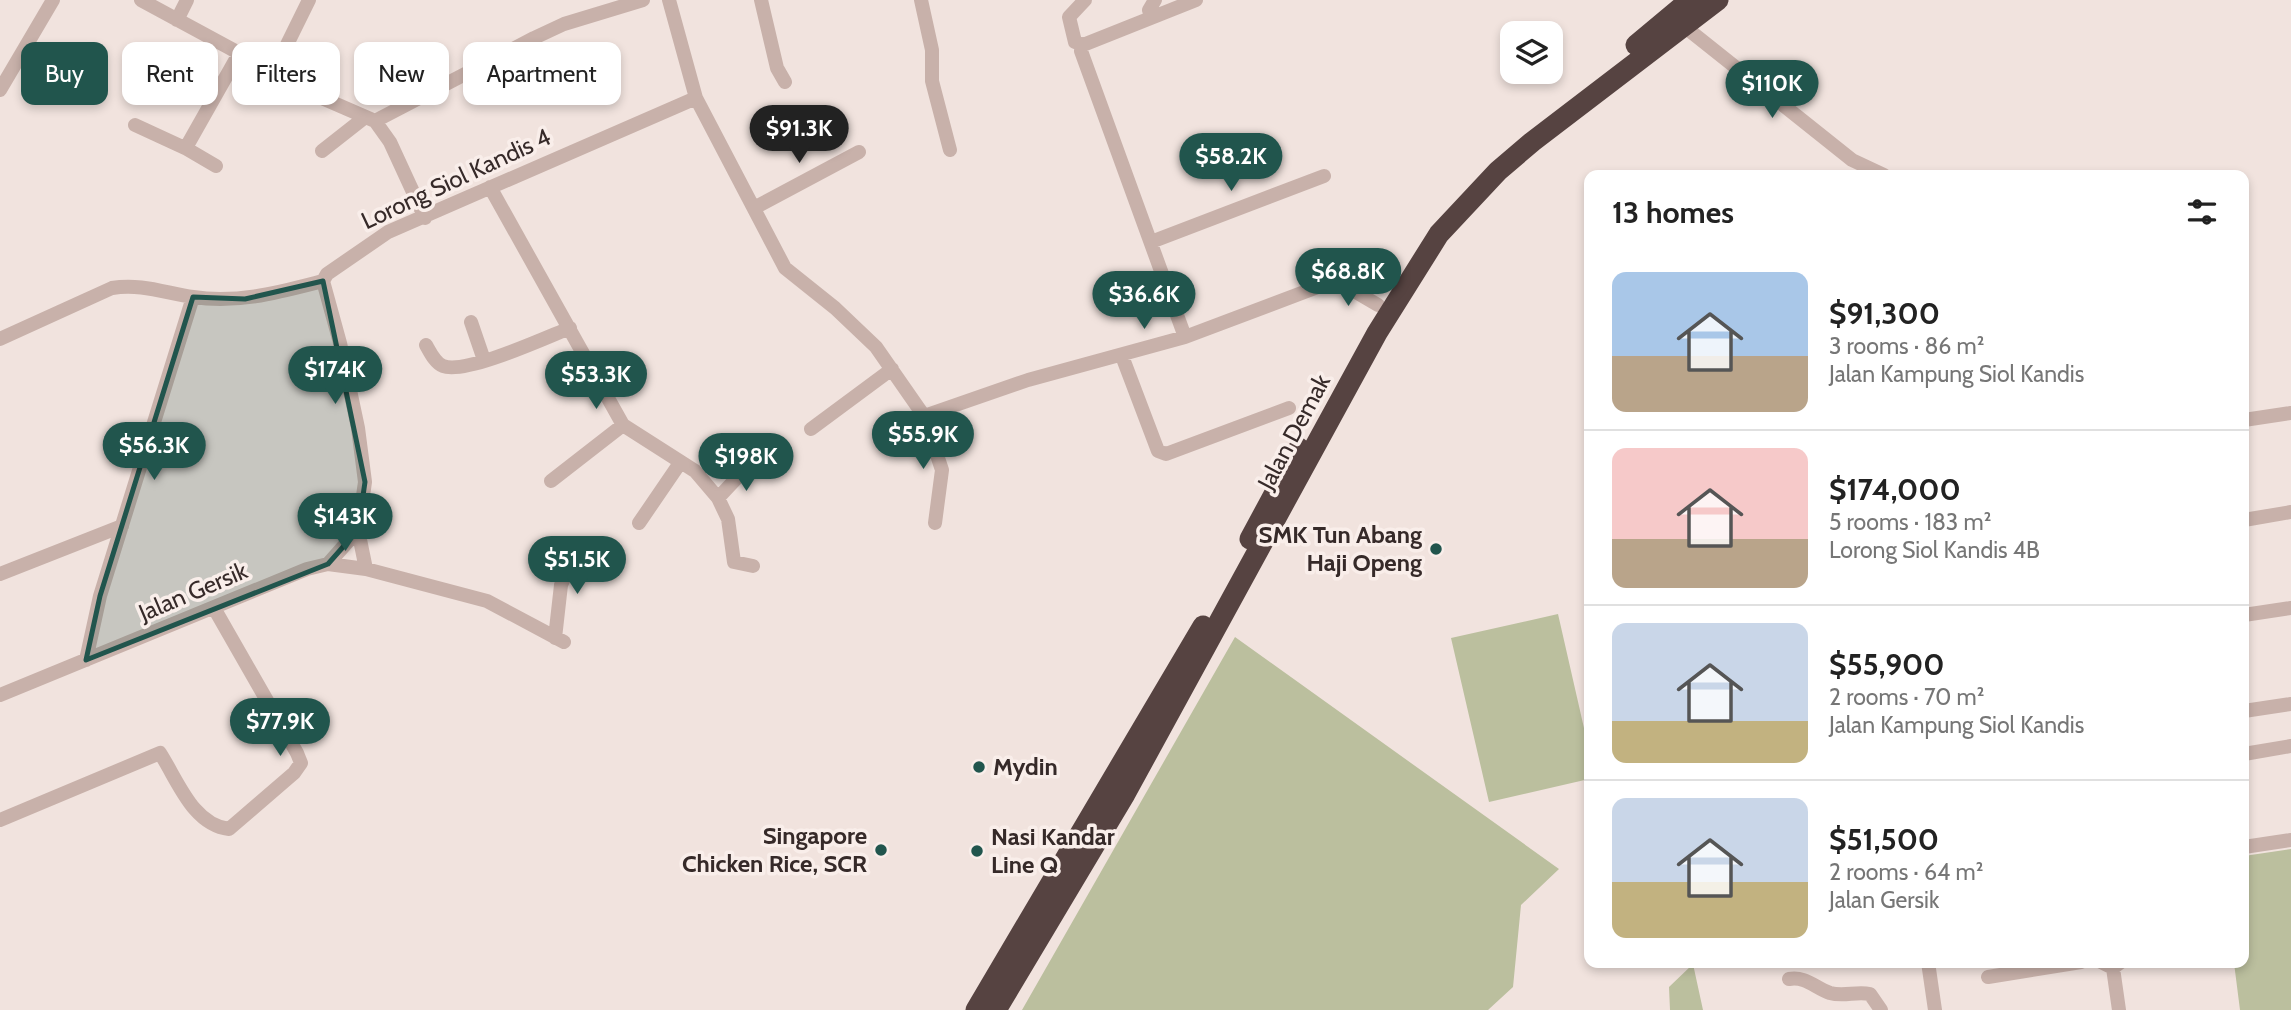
<!DOCTYPE html>
<html lang="en">
<head>
<meta charset="utf-8">
<style>
  body { margin:0; font-family:Cabin,sans-serif; background:#f6f6f6; color:#222; height:100vh; display:flex; flex-direction:column; font-size:26px; white-space:nowrap }
  * { box-sizing:border-box; margin:0 }
  p { font-size:23px; color:#767676 }
  .icon { flex:none; width:38px; height:38px; fill:none; stroke:currentColor; stroke-width:2; stroke-linecap:round; stroke-linejoin:round }
  .map { position:relative; flex:1; overflow:hidden }
  .panel { position:absolute; left:1584px; top:170px; width:665px; height:798px; display:flex; flex-direction:column; background:#fff; border-radius:14px; box-shadow:0 4px 10px #0003 }
  .panel>* { flex:none }
  .banner { position:absolute; left:21px; top:42px; width:665px; height:63px; display:flex; gap:14px }
  .fabs { position:absolute; left:1500px; top:21px; display:grid; gap:14px }
  .fabs a { display:grid; place-items:center; width:63px; height:63px; border-radius:14px; background:#fff; box-shadow:0 4px 10px #0003; font-size:35px }
  .price { position:absolute; translate:-50% -60px; padding:0 16px; border-radius:24px; background:#21554d; color:#fff; font-size:23px; line-height:46px; filter:drop-shadow(0 2px 4px #0008) }
  .price::after { content:''; position:absolute; left:50%; top:42px; width:21px; height:16px; margin-left:-10px; background:inherit; clip-path:polygon(0 0,100% 0,50% 100%) }
  .price.on { background:#222; color:#fff }
  ul { padding:0; list-style:none }
  li { display:flex; align-items:center; gap:21px; height:175px; padding:0 28px }
  li+li { border-top:2px solid #e0e0e0 }
  li span { display:grid; place-items:center; flex:none; width:196px; height:140px; border-radius:14px; color:#555 }
  li>.icon { margin-inline-start:auto }
  span .icon { width:84px; height:84px; fill:#fffc; stroke-width:1 }
  li b { font-size:30px }
  h2 { display:flex; justify-content:space-between; align-items:center; height:84px; padding:0 28px; font-size:30px }
  .chip { padding:0 24px; border-radius:14px; background:#fff; box-shadow:0 4px 10px #0003; font-size:24px; line-height:63px }
  .chip.on { background:#21554d; color:#fff }
  .map>svg:first-child { display:block }
  .green { fill:#bbbf9e }
  .lines { fill:none; stroke-linecap:round; stroke-linejoin:round }
  .minor { stroke:#c8b1aa; stroke-width:14 }
  .highway { stroke:#564341; stroke-width:21 }
  .marked { fill:#21554d; fill-opacity:0.2; stroke:#21554d; stroke-width:5; stroke-linejoin:round }
  .poi-dot { fill:#21554d; stroke:#f9eeea; stroke-width:2.5 }
  .labels { text-anchor:middle; stroke-width:7; stroke-linejoin:round; paint-order:stroke }
  .street-label { font-size:24px; fill:#362a29; stroke:#f9eeea }
  .poi-label { font-size:24px; font-weight:bold; fill:#362a29; stroke:#f9eeea; text-anchor:end }
</style>
</head>
<body>
<div class="map">
<svg width="2291" height="1010" viewBox="0 0 2291 1010">
  <rect width="100%" height="100%" fill="#f1e3de"/>
  <path class="green" d="M1558,614L1589,750V779L1489,802L1451,638Z
    M1235,637L1559,869L1521,905L1513,987L1488,1010H1022Z
    M2291,849V1010H2240L2234,963L2244,962V856Z
    M1693,964L1703,1010H1670L1669,987Z"/>
  <g class="lines">
    <path class="minor" d="M141,0L322,98L375,121L390,142L425,218
      M669,0L696,98L785,268L835,308L876,347L924,416L942,470L935,523
      M761,0L777,68L785,82
      M921,0L932,50V81L950,150
      M1151,16L1149,10L1155,0
      M177,20L187,0
      M1685,27L1852,160L1884,175
      M1083,45L1081,51L1185,337
      M1083,45L1196,0
      M1083,45L1075,42L1069,17L1085,0
      M274,71L309,0
      M0,90L53,0
      M375,121L534,38L564,24L643,0
      M135,125L187,149
      M322,151L364,118
      M216,166L187,149L188,144L240,52
      M490,187L623,425L695,471L718,498L728,519L734,562L753,566
      M754,208L859,152
      M1151,242L1324,176
      M323,281L340,343L358,428L365,482L358,530L366,569
      M1337,281L1378,305
      M471,322L484,360
      M0,339L112,288C140,283 166,293 193,297C238,304 280,292 323,281L327,274L388,232L696,98
      M426,345C430,352 435,363 443,366C465,375 547,337 570,328
      M1122,356L1158,451L1166,454L1289,408
      M924,416L1028,380L1185,337L1373,266
      M2244,420L2291,413
      M811,429L892,369
      M551,481L623,425
      M718,498L749,465
      M2244,520L2291,512
      M639,523L680,463
      M328,564L358,530
      M0,574L122,526
      M2244,615L2291,608
      M555,638L561,585L578,547
      M86,660L100,596L193,297
      M0,695L307,569L328,564L366,569L487,601L564,642
      M2244,711L2291,704
      M2244,754L2291,746
      M0,820L160,753C178,781 193,825 229,829L294,773L301,763L297,753L214,608
      M2244,847L2291,840
      M1928,962L1935,1010
      M2101,962L2113,968L2121,962
      M2113,968L2119,1010
      M1988,977L2081,962
      M1789,979C1806,976 1815,988 1830,993C1844,997 1856,991 1870,994L1881,1010"/>
    <path class="highway" d="M1636,45L1690,0
      M1250,539L1299,448
      M976,1010L1203,626
      M996,1010L1125,794L1377,333L1439,234L1498,171L1532,142L1718,0"/>
  </g>
  <path class="marked" d="M323,281L365,482L358,530L328,564L86,660L100,596L193,297L245,299Z"/>
  <g class="poi-dot">
    <circle cx="1436" cy="549" r="7"/>
    <circle cx="979" cy="767" r="7"/>
    <circle cx="881" cy="850" r="7"/>
    <circle cx="977" cy="851" r="7"/>
  </g>
  <g class="labels">
    <g class="street-label">
      <text transform="translate(456 179) rotate(-25)" y="8">Lorong Siol Kandis 4</text>
      <text transform="translate(1294 432) rotate(-62)" y="8">Jalan Demak</text>
      <text transform="translate(193 592) rotate(-23)" y="8">Jalan Gersik</text>
    </g>
    <g class="poi-label">
      <text x="1422" y="543">SMK Tun Abang<tspan x="1422" dy="28">Haji Openg</tspan></text>
      <text x="993" y="775" text-anchor="start">Mydin</text>
      <text x="867" y="844">Singapore<tspan x="867" dy="28">Chicken Rice, SCR</tspan></text>
      <text x="991" y="845" text-anchor="start">Nasi Kandar<tspan x="991" dy="28">Line Q</tspan></text>
    </g>
  </g>
</svg>
<div class="fabs">
<a><svg class="icon" aria-label="layers" viewBox="0 0 24 24"><path d="M12 4l9 5-9 5-9-5zM3 14l9 5 9-5"/></svg></a>
</div>
<b class="price" style="left:1772px;top:120px">$110K</b>
<b class="price on" style="left:799px;top:165px">$91.3K</b>
<b class="price" style="left:1231px;top:193px">$58.2K</b>
<b class="price" style="left:1348px;top:308px">$68.8K</b>
<b class="price" style="left:1144px;top:331px">$36.6K</b>
<b class="price" style="left:335px;top:406px">$174K</b>
<b class="price" style="left:596px;top:411px">$53.3K</b>
<b class="price" style="left:923px;top:471px">$55.9K</b>
<b class="price" style="left:154px;top:482px">$56.3K</b>
<b class="price" style="left:746px;top:493px">$198K</b>
<b class="price" style="left:345px;top:553px">$143K</b>
<b class="price" style="left:577px;top:596px">$51.5K</b>
<b class="price" style="left:280px;top:758px">$77.9K</b>
<div class="banner">
<a class="chip on">Buy</a>
<a class="chip">Rent</a>
<a class="chip">Filters</a>
<a class="chip">New</a>
<a class="chip">Apartment</a>
</div>
<section class="panel">
<h2>13 homes<svg class="icon" aria-label="filters" viewBox="0 0 24 24"><path d="M4 7h16M4 17h16"/><circle cx="9" cy="7" r="2"/><circle cx="15" cy="17" r="2"/></svg></h2>
<ul>
<li><span style="background:linear-gradient(#a9c7e8 60%,#b9a48a 0)"><svg class="icon" aria-label="home" viewBox="0 0 24 24"><path d="M3 11l9-7 9 7M6 9v11h12V9"/></svg></span><div><b>$91,300</b><p>3 rooms · 86 m²</p><p>Jalan Kampung Siol Kandis</p></div></li>
<li><span style="background:linear-gradient(#f6c9c9 65%,#b9a48a 0)"><svg class="icon" aria-label="home" viewBox="0 0 24 24"><path d="M3 11l9-7 9 7M6 9v11h12V9"/></svg></span><div><b>$174,000</b><p>5 rooms · 183 m²</p><p>Lorong Siol Kandis 4B</p></div></li>
<li><span style="background:linear-gradient(#c9d6e8 70%,#c2b280 0)"><svg class="icon" aria-label="home" viewBox="0 0 24 24"><path d="M3 11l9-7 9 7M6 9v11h12V9"/></svg></span><div><b>$55,900</b><p>2 rooms · 70 m²</p><p>Jalan Kampung Siol Kandis</p></div></li>
<li><span style="background:linear-gradient(#c9d6e8 60%,#c2b280 0)"><svg class="icon" aria-label="home" viewBox="0 0 24 24"><path d="M3 11l9-7 9 7M6 9v11h12V9"/></svg></span><div><b>$51,500</b><p>2 rooms · 64 m²</p><p>Jalan Gersik</p></div></li>
</ul>
</section>
</div>
</body>
</html>
